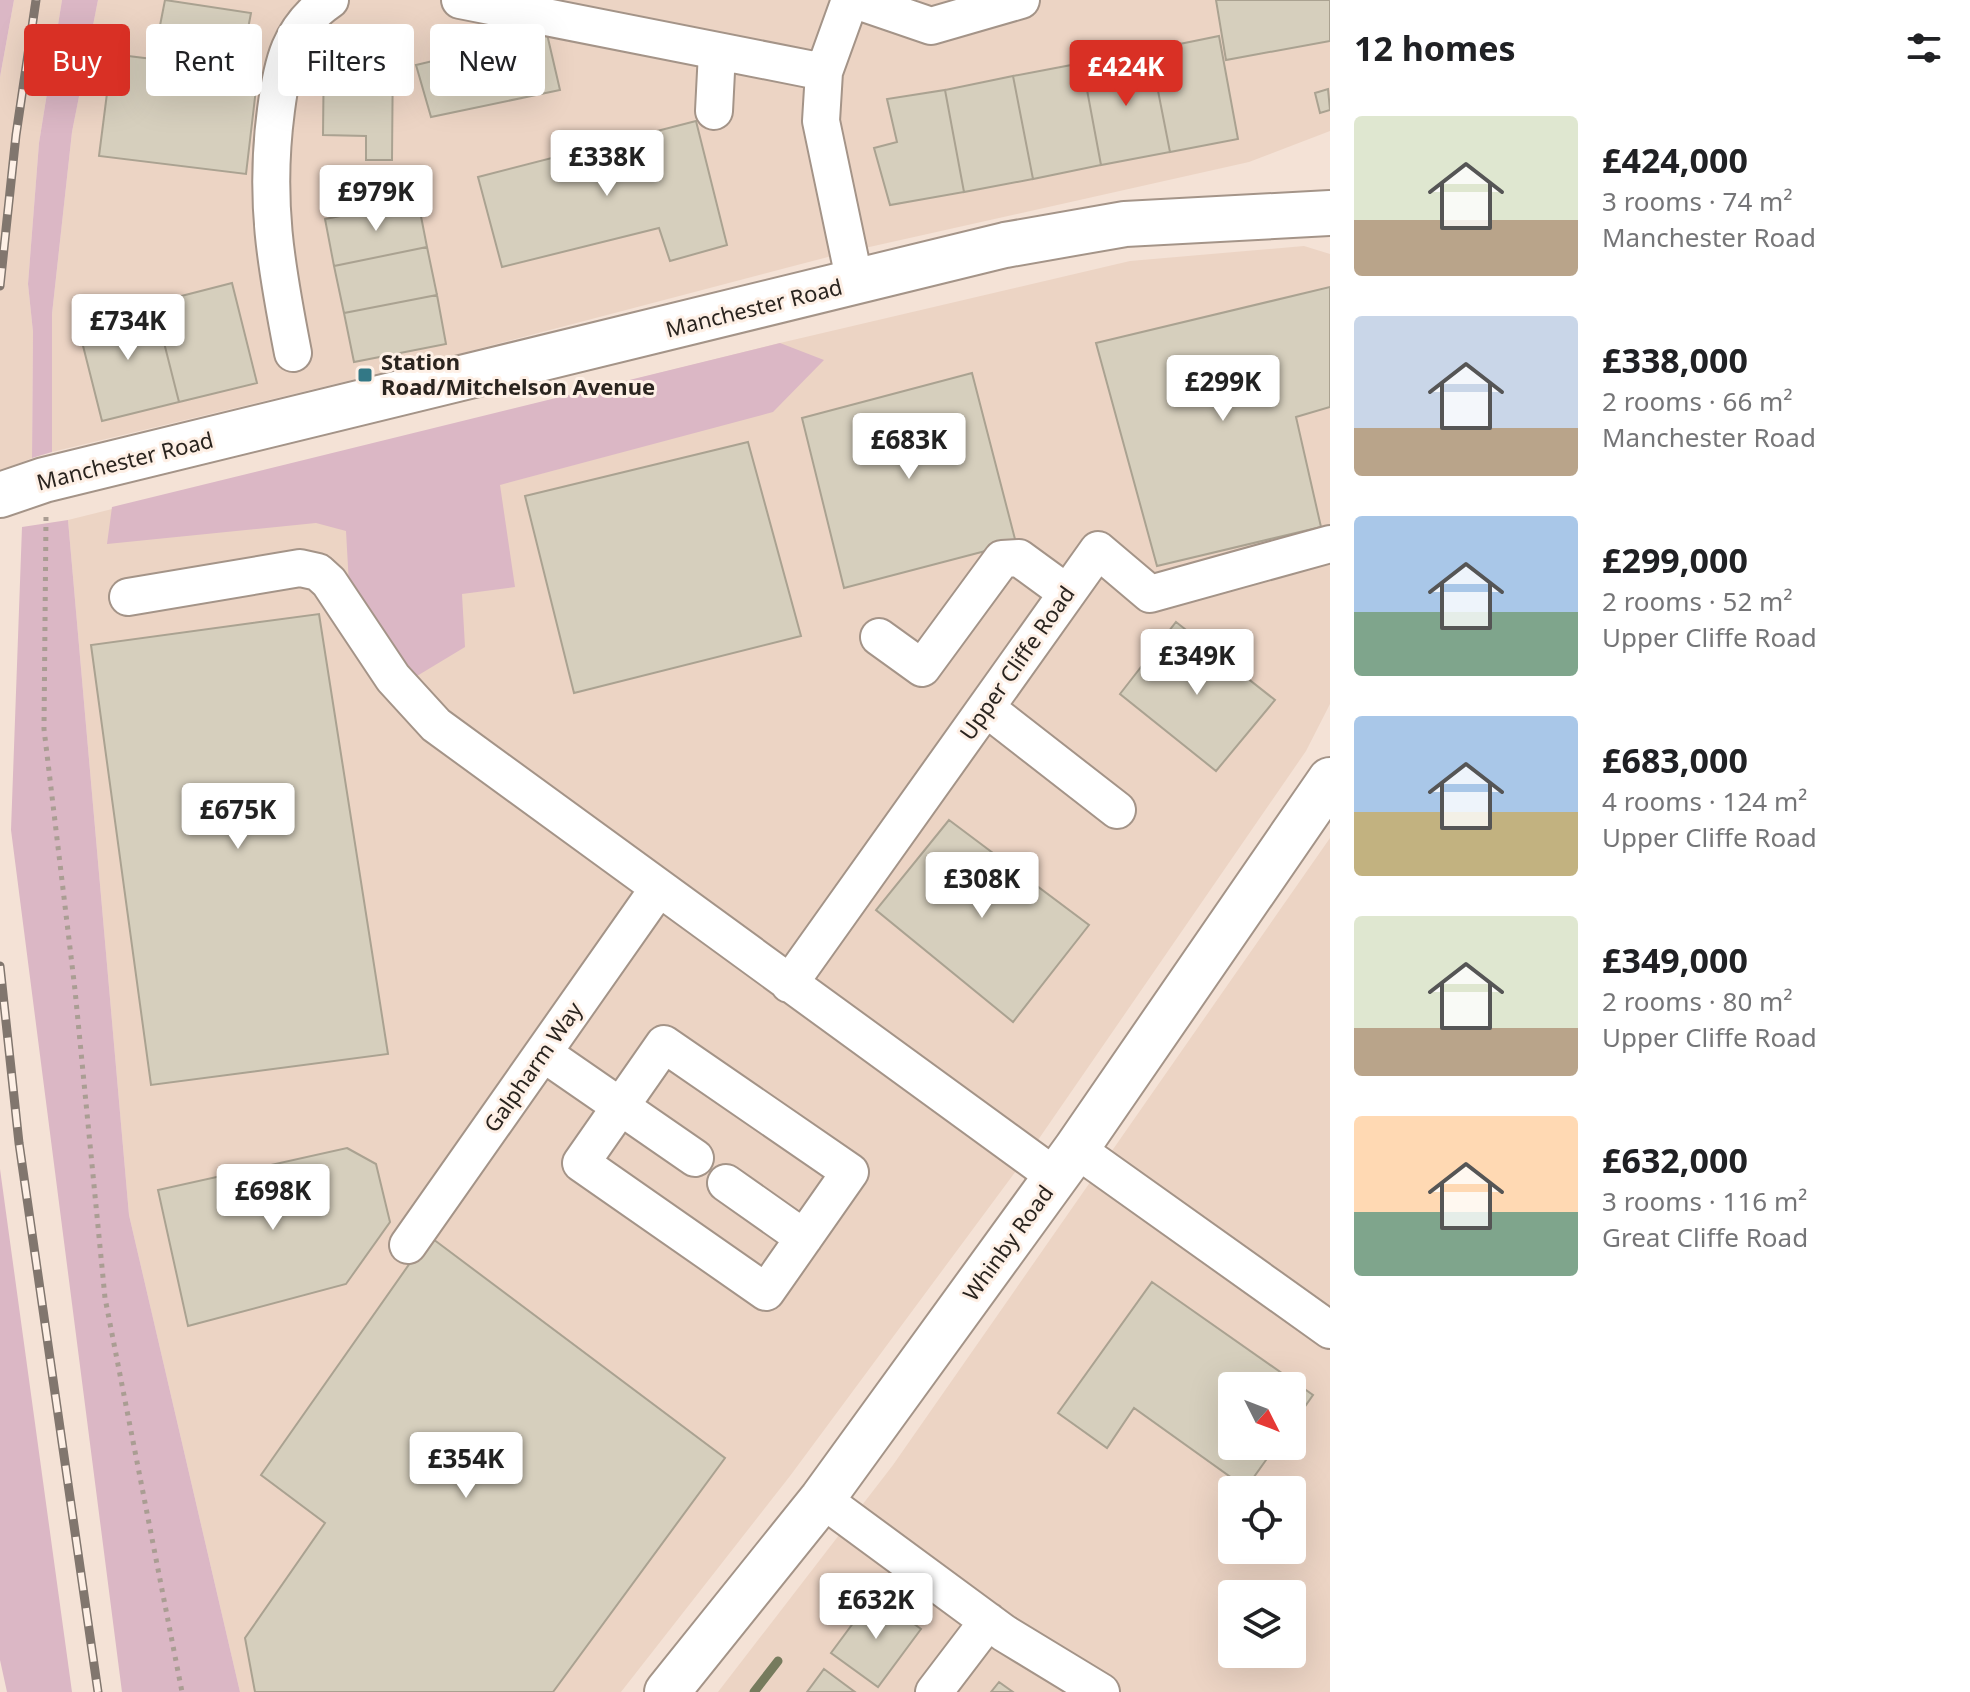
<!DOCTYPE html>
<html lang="en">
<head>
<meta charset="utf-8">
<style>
  body { margin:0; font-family:"Noto Sans",sans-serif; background:#f2f2f2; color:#202124; height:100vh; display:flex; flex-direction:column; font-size:30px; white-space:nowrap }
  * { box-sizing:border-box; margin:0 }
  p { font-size:26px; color:#757577 }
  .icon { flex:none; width:44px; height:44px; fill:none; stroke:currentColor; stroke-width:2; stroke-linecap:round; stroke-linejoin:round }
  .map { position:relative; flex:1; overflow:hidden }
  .drawer { display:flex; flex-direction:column; background:#fff; width:640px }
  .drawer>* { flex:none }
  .guide { position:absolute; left:24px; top:24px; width:760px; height:72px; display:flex; gap:16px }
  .needle { width:52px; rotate:132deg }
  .controls { position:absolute; left:1218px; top:1372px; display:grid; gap:16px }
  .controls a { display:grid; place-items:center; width:88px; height:88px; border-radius:8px; background:#fff; box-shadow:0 8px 32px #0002; font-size:40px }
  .price { position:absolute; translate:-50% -68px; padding:0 18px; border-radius:8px; background:#fff; color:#222; font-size:26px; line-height:52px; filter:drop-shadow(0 2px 4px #0008) }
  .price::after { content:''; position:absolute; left:50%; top:48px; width:24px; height:18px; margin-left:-12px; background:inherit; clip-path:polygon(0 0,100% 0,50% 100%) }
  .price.current { background:#d93025; color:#fff }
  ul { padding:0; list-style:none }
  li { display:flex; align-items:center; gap:24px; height:200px; padding:0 24px }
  li span { display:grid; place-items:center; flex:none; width:224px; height:160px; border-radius:8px; color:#555 }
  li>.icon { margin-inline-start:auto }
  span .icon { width:96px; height:96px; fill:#fffc; stroke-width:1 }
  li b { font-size:34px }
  h2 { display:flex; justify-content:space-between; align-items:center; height:96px; padding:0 24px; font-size:34px }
  .chip { padding:0 28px; border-radius:8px; background:#fff; box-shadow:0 8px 32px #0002; font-size:28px; line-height:72px }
  .chip.current { background:#d93025; color:#fff }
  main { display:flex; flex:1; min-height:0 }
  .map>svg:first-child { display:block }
  .built { fill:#ecd4c4; fill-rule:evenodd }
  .green { fill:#dbb7c5 }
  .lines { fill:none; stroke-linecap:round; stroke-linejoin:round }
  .stream { stroke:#767b5d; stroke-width:9 }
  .building { fill:#d6cfbd; stroke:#aaa291; stroke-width:2 }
  .minor-casing { stroke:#a49488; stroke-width:40 }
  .major-casing { stroke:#a49488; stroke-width:48 }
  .highway-casing { stroke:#a49488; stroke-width:48 }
  .path { stroke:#aa9d93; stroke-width:5; stroke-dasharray:4 6; stroke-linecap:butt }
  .minor { stroke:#fff; stroke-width:36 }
  .major { stroke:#fff; stroke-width:44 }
  .highway { stroke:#fff; stroke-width:44 }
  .rail-casing { stroke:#81766e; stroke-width:9 }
  .rail { stroke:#fef0e6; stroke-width:6; stroke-dasharray:18; stroke-linecap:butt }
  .poi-dot { fill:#337886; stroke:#fef0e6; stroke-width:3 }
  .labels { text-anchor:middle; stroke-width:6; stroke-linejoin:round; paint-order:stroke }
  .street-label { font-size:22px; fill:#2a241f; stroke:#fef0e6 }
  .poi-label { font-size:22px; font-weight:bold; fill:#2a241f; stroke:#fef0e6; text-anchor:start }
</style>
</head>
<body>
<main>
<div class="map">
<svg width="1330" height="1692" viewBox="0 0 1330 1692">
  <rect width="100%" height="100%" fill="#f4e2d6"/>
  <path class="built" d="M14,0H62L39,143L28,284L33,332L32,458L0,471V77Z
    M98,0H1330V131L1249,162L847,252L455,355L52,452V314L72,132Z
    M1304,246L1330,254V704L1306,751L1027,1156L790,1476L621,1692H240L129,1215L68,520L780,343L1130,261Z
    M1330,838V1692H718L893,1465ZM1232,1386H1292V1446H1232ZM1232,1490H1292V1550H1232ZM1232,1594H1292V1654H1232Z"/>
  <path class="green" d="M0,0H14L0,77Z
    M62,0H98L72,132L52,314V452L32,458L33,332L28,284L39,143Z
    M780,343L824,360L773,412L500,485L515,587L462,594L465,647L412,679L351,621L346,531L316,523L107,544L112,507Z
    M68,520L129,1215L240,1692H122L11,830L22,527Z
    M0,1169L72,1692H7L0,1660Z"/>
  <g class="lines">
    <path class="stream" d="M754,1692L778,1661"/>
  </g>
  <path class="building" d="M165,0L251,13L242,60L156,46Z
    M1216,0H1330V41L1226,60Z
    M547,34L560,90L431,117L416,65Z
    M1219,36L1238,139L1170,152L1150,50Z
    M324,45H393L392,160H366V136L323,135Z
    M1150,50L1170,152L1101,165L1082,63Z
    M112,54L258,72L246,174L99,156Z
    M1082,63L1101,165L1033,179L1013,76Z
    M1013,76L1033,179L964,192L945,90Z
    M1328,89L1330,110L1320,113L1315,93Z
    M945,90L964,192L890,205L874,148L897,142L887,99Z
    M696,121L727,245L670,261L659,228L502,267L478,177Z
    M418,201L427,247L334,266L325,219Z
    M427,247L437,295L344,313L334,266Z
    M232,283L257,383L179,402L154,303Z
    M1330,287V407L1296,417L1321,527L1157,566L1096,343Z
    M437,295L446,344L354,362L344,313Z
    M154,303L179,402L102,421L77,322Z
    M972,373L1016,543L844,588L802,418Z
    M748,442L801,636L574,693L525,496Z
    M319,614L388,1054L151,1085L91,645Z
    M1176,622L1275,700L1216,771L1120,694Z
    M949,820L1089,925L1013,1022L876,910Z
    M347,1148L376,1164L390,1222L346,1284L188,1326L158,1190Z
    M429,1236L725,1458L553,1692H255L245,1638L325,1523L261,1475Z
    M1152,1282L1313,1395L1292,1425V1386H1232V1446H1276L1246,1488L1134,1408L1107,1448L1058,1413Z
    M874,1595L921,1629L878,1687L831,1653Z
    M824,1669L855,1692H807Z
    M999,1682L1013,1692H991Z"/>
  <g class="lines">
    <g class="minor-casing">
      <path id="minor" d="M460,0L824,72
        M850,0L824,72L821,121L855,283
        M855,0L931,26L1021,0
        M714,111L717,52
        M293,353C276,266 264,200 276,110C282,64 289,28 330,0
        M128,597L300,568L318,572L329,582L393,678L436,725L1056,1177
        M879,637L922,668L1002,559L1019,558L1067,593
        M986,708L1117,810
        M789,984L1098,550L1150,594L1330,544
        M664,1044L850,1172L766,1292L581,1163Z
        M543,1053L695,1158
        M1076,1149L1330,1330
        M726,1183L804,1238
        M408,1245L658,889
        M822,1499L1004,1633L1101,1692
        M934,1692L988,1621"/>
    </g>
    <g class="major-casing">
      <path id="major" d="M0,495L44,480L1005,245L1125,224L1330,213"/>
    </g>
    <g class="highway-casing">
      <path id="highway" d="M667,1692L822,1499L1076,1149L1330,780"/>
    </g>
    <path class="path" d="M46,517L44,729L75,990L105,1298L182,1692"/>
    <use href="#minor" class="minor"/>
    <use href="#major" class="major"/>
    <use href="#highway" class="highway"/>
    <g class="rail-casing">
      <path id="rail" d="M0,286L16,135L36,0
        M0,966L19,1143L98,1692"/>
    </g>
    <use href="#rail" class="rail"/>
  </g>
  <rect class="poi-dot" x="357" y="367" width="16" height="16" rx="4"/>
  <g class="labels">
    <g class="street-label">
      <text transform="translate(754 308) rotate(-14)" y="8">Manchester Road</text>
      <text transform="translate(125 461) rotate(-14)" y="8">Manchester Road</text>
      <text transform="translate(1017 663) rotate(-55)" y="8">Upper Cliffe Road</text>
      <text transform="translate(533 1067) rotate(-55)" y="8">Galpharm Way</text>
      <text transform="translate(1008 1243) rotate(-54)" y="8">Whinby Road</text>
    </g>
    <g class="poi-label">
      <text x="381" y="370">Station<tspan x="381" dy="25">Road/Mitchelson Avenue</tspan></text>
    </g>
  </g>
</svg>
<div class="controls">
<a><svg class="needle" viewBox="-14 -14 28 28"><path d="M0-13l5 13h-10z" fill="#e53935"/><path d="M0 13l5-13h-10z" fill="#757577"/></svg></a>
<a><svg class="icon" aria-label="locate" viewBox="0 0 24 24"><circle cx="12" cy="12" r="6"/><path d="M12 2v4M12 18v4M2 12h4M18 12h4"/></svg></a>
<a><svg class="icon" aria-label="layers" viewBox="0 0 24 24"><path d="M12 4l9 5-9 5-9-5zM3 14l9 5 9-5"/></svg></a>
</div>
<b class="price current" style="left:1126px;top:108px">£424K</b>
<b class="price" style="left:607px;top:198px">£338K</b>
<b class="price" style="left:376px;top:233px">£979K</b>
<b class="price" style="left:128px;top:362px">£734K</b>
<b class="price" style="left:1223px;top:423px">£299K</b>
<b class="price" style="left:909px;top:481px">£683K</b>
<b class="price" style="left:1197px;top:697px">£349K</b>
<b class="price" style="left:238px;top:851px">£675K</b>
<b class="price" style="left:982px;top:920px">£308K</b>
<b class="price" style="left:273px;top:1232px">£698K</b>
<b class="price" style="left:466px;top:1500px">£354K</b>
<b class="price" style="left:876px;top:1641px">£632K</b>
<div class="guide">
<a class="chip current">Buy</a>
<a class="chip">Rent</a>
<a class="chip">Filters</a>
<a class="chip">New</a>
</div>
</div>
<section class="drawer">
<h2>12 homes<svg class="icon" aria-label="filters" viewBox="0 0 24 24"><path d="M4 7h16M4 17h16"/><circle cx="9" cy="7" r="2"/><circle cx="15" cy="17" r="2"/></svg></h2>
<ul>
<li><span style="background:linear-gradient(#dfe7d0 65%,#b9a48a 0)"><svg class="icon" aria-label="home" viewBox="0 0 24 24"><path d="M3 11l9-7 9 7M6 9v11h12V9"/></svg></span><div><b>£424,000</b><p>3 rooms · 74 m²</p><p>Manchester Road</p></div></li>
<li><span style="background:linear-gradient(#c9d6e8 70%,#b9a48a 0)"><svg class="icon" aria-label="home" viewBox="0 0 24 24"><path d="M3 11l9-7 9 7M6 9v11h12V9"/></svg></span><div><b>£338,000</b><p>2 rooms · 66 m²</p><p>Manchester Road</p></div></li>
<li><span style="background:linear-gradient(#a9c7e8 60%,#7fa58c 0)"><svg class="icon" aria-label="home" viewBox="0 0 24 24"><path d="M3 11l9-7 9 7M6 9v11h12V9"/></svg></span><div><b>£299,000</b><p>2 rooms · 52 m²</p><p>Upper Cliffe Road</p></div></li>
<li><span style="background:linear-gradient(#a9c7e8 60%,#c2b280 0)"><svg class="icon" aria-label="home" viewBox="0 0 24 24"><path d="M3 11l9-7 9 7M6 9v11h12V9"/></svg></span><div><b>£683,000</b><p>4 rooms · 124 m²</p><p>Upper Cliffe Road</p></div></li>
<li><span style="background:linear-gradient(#dfe7d0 70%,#b9a48a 0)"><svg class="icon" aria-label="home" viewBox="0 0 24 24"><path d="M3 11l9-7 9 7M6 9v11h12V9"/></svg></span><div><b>£349,000</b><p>2 rooms · 80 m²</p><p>Upper Cliffe Road</p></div></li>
<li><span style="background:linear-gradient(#ffd9b3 60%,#7fa58c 0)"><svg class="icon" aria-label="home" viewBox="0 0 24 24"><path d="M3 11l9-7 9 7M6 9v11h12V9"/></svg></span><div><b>£632,000</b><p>3 rooms · 116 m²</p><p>Great Cliffe Road</p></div></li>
</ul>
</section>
</main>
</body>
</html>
